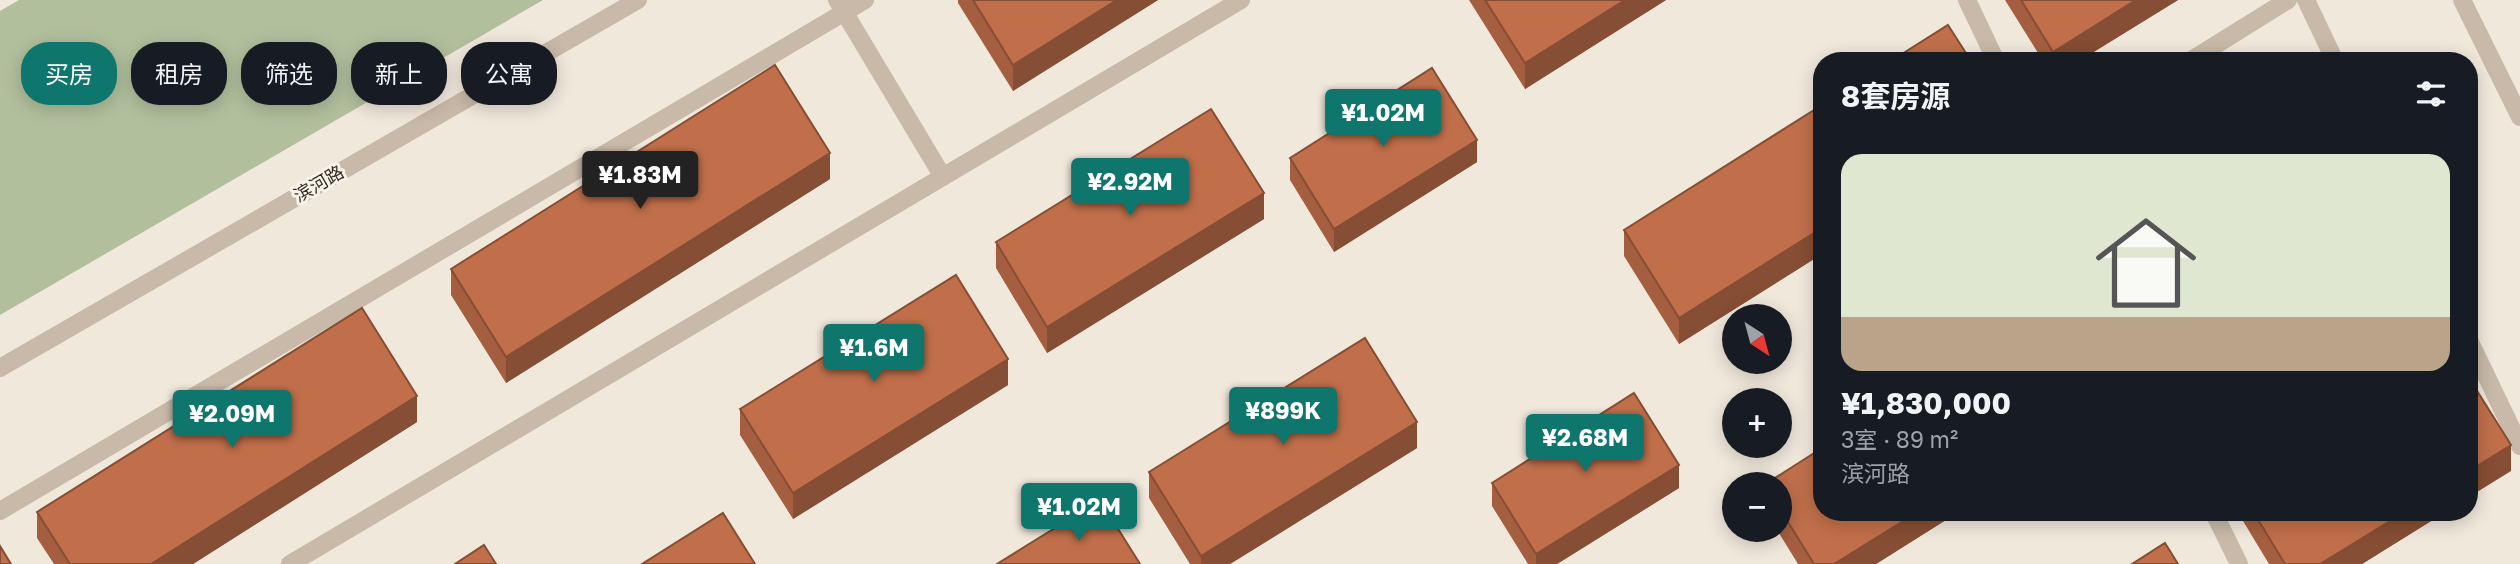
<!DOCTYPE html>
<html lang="zh">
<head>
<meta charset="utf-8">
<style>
  body { margin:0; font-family:"Golos Text","Noto Sans SC",sans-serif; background:#242831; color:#f1f3f6; height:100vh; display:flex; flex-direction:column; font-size:26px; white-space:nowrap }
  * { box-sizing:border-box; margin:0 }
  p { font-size:23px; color:#9ea1a6 }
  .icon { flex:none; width:38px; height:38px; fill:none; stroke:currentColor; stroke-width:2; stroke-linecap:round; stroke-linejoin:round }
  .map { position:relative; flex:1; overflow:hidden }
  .drawer { position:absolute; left:1813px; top:52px; width:665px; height:469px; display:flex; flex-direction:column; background:#171b24; border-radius:28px; box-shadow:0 4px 18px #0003 }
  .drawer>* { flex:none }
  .top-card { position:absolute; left:21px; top:42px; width:665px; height:63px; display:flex; gap:14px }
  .needle { width:46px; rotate:144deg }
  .tools { position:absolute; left:1722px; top:304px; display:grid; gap:14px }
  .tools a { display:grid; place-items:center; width:70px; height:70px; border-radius:50%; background:#171b24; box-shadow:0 4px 18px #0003; font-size:35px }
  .price { position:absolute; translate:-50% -60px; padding:0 16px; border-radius:7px; background:#0f766e; color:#fff; font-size:23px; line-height:46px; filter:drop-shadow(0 2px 4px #0008) }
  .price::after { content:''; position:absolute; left:50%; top:42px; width:21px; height:16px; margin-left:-10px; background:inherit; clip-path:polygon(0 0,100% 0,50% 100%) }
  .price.on { background:#222; color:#fff }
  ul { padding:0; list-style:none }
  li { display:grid; align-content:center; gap:14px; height:371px; padding:0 28px }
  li+li { border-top:2px solid #363941 }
  li span { display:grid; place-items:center; height:217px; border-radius:21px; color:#555 }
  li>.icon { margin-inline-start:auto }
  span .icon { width:126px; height:126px; fill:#fffc; stroke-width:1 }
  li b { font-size:30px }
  h2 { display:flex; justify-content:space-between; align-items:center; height:84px; padding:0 28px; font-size:30px }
  .pill { padding:0 24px; border-radius:28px; background:#171b24; box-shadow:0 4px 18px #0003; font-size:24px; line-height:63px }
  .pill.on { background:#0f766e; color:#fff }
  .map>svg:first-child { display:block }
  .green { fill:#b1bf9d }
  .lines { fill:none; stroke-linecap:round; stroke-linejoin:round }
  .minor { stroke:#c8b9a8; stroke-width:18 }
  .wall { fill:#a55f40 }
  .shaded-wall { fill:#864e34 }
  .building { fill:#c06f4a; stroke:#864e34; stroke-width:2 }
  .labels { text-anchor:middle; stroke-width:6; stroke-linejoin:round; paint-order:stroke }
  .street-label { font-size:18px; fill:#352d28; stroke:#f9f2e8 }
</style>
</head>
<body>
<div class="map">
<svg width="2520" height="564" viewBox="0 0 2520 564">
  <rect width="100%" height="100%" fill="#f1e8dc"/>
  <path class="green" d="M19,0H543L0,315V11Z"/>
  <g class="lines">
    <path class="minor" d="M837,0L943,177
      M1967,0L1996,61
      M2306,0L2335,61
      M2462,0L2520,117
      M2190,61L2288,0
      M2469,340L2520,446
      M0,368L638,0
      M0,511L865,0
      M2214,513L2239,564
      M290,564L1241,0"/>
  </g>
  <path class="wall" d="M958,0H1158L1013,91L958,3Z
    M1469,0H1666L1525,89Z
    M2005,0H2178L2079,61H2043Z
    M1822,105V254L1679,344L1624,256V230Z
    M1290,158L1477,162L1334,252L1290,180Z
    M830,179L506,383L451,295V269Z
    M1264,219L1047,353L996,268V242Z
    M1008,385L793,519L740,435V409Z
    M417,422L193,564H54L37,538V512Z
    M1417,448L1230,564H1190L1149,498V472Z
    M1492,483L1679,488L1557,564H1528L1492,506Z
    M1780,485L1957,513L1876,564H1798L1777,530H1780Z
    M2243,513H2444L2362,564H2269L2243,521Z"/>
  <path class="shaded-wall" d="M1117,0H1158L1013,91V65Z
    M1625,0H1666L1525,89V63Z
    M2136,0H2178L2079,61H2053V52Z
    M1477,140V162L1334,252V229Z
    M830,153V179L506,383V357Z
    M1264,193V219L1047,353V327Z
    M1822,228V254L1679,344V318Z
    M1008,359V385L793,519V493Z
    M417,396V422L193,564H151Z
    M1417,422V448L1230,564H1201V556Z
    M2511,445V471L2469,497V471Z
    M1679,465V488L1557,564H1536V554Z
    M1916,513H1957L1876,564H1834Z
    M2403,513H2444L2362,564H2320Z"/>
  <path class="building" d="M973,0H1117L1013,65Z
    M1485,0H1625L1525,63Z
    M2021,0H2136L2053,52Z
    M1948,25L1971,61H1891Z
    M775,65L830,153L506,357L451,269Z
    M1432,68L1477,140L1334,229L1290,158Z
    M1822,105V228L1679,318L1624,230Z
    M1211,109L1264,193L1047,327L996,242Z
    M956,275L1008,359L793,493L740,409Z
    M362,308L417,396L151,564H70L37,512Z
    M1365,338L1417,422L1201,556L1149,472Z
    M2469,378L2511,445L2469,471Z
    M1634,393L1679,465L1536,554L1492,483Z
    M1822,448V513H1916L1834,564H1814L1780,509V485H1764Z
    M1100,500L1140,564H997Z
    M723,513L755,564H642Z
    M2254,513H2403L2320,564H2285Z
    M2165,543L2178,564H2132Z
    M484,545L496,564H455Z
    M0,546L11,564H0Z"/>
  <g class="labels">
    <g class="street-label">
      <text transform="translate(319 184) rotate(-30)" y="6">滨河路</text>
    </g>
  </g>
</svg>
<div class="tools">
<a><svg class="needle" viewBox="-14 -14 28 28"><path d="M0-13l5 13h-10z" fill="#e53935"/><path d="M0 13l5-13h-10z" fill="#9ea1a6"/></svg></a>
<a>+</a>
<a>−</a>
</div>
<b class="price" style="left:1383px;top:149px">¥1.02M</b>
<b class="price on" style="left:640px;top:211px">¥1.83M</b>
<b class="price" style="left:1130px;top:218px">¥2.92M</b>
<b class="price" style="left:874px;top:384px">¥1.6M</b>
<b class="price" style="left:1283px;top:447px">¥899K</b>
<b class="price" style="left:232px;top:450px">¥2.09M</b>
<b class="price" style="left:1585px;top:474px">¥2.68M</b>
<b class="price" style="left:1079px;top:543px">¥1.02M</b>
<div class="top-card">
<a class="pill on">买房</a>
<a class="pill">租房</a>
<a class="pill">筛选</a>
<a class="pill">新上</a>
<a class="pill">公寓</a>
</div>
<section class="drawer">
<h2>8套房源<svg class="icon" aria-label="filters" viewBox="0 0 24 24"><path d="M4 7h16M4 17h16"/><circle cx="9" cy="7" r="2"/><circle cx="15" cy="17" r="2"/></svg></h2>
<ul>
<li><span style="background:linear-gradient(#dfe7d0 75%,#b9a48a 0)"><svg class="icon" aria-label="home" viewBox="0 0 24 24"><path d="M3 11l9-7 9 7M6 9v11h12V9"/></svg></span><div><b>¥1,830,000</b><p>3室 · 89 m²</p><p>滨河路</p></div></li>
</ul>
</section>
</div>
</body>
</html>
